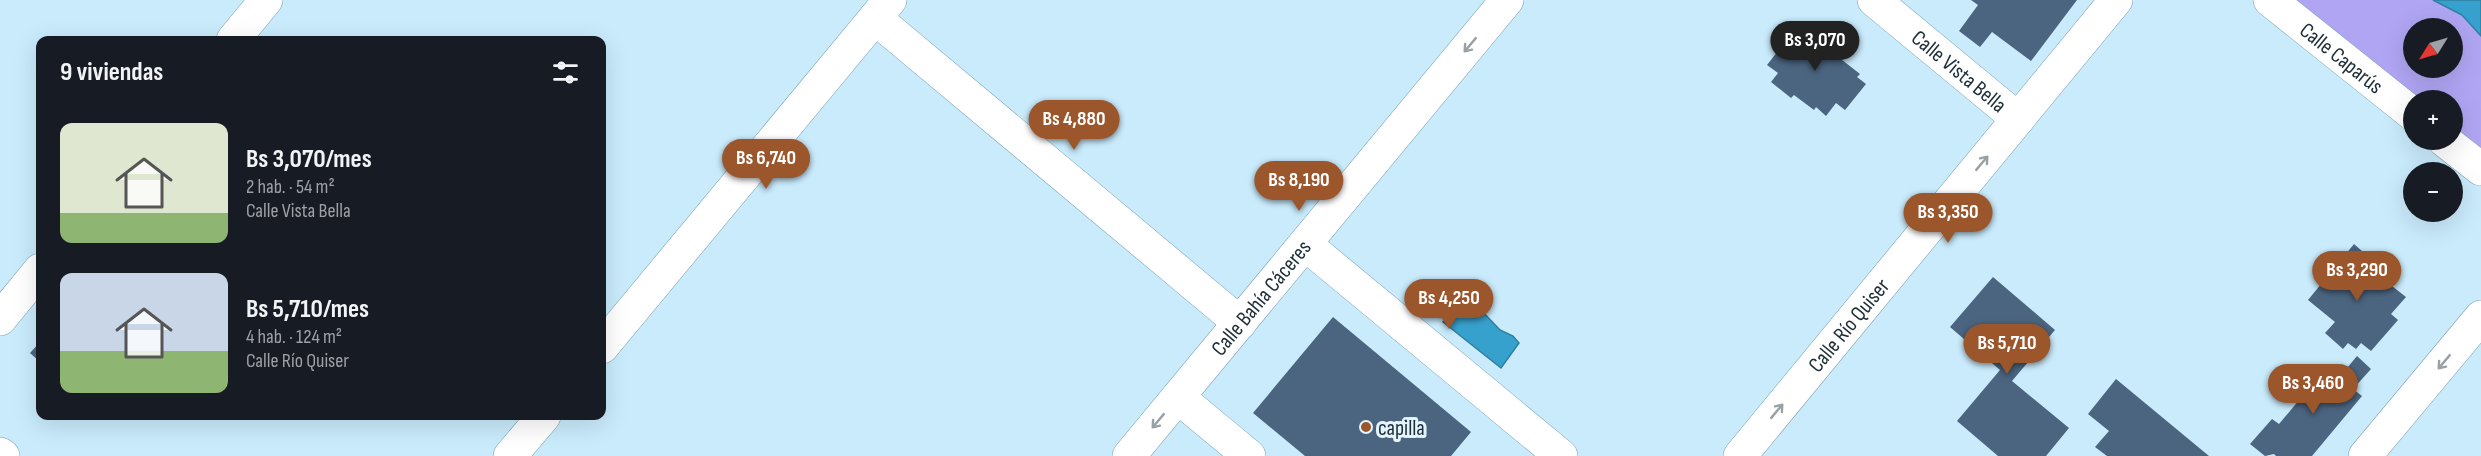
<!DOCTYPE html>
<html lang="es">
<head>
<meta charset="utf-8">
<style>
  body { margin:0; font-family:"Sofia Sans Condensed",sans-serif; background:#20242c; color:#f1f3f6; height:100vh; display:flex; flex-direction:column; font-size:22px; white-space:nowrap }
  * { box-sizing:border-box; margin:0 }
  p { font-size:20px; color:#9ea1a6 }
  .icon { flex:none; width:33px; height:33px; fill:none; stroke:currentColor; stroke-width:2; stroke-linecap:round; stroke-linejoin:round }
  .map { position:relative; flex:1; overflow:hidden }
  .drawer { position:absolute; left:36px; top:36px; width:570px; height:384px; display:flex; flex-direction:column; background:#171b24; border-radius:12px; box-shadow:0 6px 24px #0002 }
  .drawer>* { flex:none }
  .needle { width:39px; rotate:233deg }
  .fabs { position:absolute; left:2403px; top:18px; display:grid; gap:12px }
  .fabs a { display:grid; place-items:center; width:60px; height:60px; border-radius:50%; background:#171b24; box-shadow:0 6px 24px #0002; font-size:30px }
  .price { position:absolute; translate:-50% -51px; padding:0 14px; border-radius:21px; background:#9b562b; color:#fff; font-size:20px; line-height:39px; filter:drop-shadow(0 2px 3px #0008) }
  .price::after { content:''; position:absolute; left:50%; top:36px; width:18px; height:14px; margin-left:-9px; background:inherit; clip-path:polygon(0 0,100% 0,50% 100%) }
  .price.active { background:#222; color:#fff }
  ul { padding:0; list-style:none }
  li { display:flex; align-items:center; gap:18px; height:150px; padding:0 24px }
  li span { display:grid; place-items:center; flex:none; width:168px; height:120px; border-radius:12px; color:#555 }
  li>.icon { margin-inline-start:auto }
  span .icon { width:72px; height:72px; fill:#fffc; stroke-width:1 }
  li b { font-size:26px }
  h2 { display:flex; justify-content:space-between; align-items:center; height:72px; padding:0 24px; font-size:26px }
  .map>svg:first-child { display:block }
  .green { fill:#b0a5f3; fill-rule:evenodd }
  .water { fill:#37a1cd; stroke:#307ea0; stroke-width:1.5 }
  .building { fill:#4b6580 }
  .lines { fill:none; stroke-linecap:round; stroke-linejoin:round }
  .minor-casing { stroke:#77a0b4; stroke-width:34 }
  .major-casing { stroke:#77a0b4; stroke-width:34 }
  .minor { stroke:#fff; stroke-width:33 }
  .major { stroke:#fff; stroke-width:33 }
  .oneway { stroke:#9aa1a5 }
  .poi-dot { fill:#9b562b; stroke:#e4f5fe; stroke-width:2 }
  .labels { text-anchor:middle; stroke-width:6; stroke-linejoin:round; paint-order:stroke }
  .street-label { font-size:22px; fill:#1e2e37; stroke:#e4f5fe }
  .poi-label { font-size:22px; fill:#1e2e37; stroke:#e4f5fe; text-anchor:start }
</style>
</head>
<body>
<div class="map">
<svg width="2481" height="456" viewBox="0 0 2481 456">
  <rect width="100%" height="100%" fill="#c9ebfc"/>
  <path class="green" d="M2292,0H2481V155L2453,131L2452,100H2415ZM2414,28H2452V68H2414Z"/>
  <path class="water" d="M2433,0H2481V36L2462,15Z
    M1456,303L1474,318L1481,310L1500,330L1513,336L1519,343L1501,368L1443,322L1451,314Z"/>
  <path class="building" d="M1971,0H2077L2031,61L1992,32L1980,47L1959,31L1978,5Z
    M1810,26L1841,50L1837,56L1860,74L1857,77L1866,84L1845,110L1836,103L1826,116L1816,107L1814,110L1794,95L1791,98L1771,82L1778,73L1767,65L1792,33L1800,38Z
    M2354,244L2378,265L2373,271L2406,297L2391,314L2398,320L2371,351L2361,343L2356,349L2348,343L2343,349L2325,333L2335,322L2308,300Z
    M1993,277L2055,330L2012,381L2069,428L2046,456H1998L1957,421L2000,370L1950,327Z
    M1333,317L1471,432L1451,456H1305L1253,413Z
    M40,342V362L30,353Z
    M2357,356L2371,369L2353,389L2362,396L2312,456H2276L2274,454L2265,456L2250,444L2272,419L2279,424L2325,369L2338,379Z
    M2116,379L2209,456H2107L2095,447L2109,431L2088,414Z"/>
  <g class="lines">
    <g class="minor-casing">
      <g id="minor">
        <path id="s1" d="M1874,0L2018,119"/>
        <path id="s2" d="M2270,0L2414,115"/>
        <path d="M875,18L1240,323"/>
        <path d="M233,40L266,0"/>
        <path d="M2444,140L2481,169"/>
        <path d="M1305,244L1561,456"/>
        <path d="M0,319L40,270"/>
        <path d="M602,347L890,0"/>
        <path d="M1178,397L1249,456"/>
        <path d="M510,456L544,416"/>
        <path id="s3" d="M1129,456L1507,0"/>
        <path id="s4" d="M1740,456L2116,0"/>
        <path d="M2365,456L2481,317"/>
      </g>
    </g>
    <g class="major-casing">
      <path id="major" d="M0,454L3,456"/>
    </g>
    <use href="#minor" class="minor"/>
    <use href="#major" class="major"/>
  </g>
  <defs><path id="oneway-shaft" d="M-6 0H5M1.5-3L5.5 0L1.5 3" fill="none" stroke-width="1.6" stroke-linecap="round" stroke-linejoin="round" transform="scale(1.5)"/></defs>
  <g class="oneway">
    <use href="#oneway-shaft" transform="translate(1470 45) rotate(130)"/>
    <use href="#oneway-shaft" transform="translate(1982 163) rotate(-50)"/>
    <use href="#oneway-shaft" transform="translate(2444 362) rotate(130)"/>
    <use href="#oneway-shaft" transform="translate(1777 411) rotate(-50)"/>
    <use href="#oneway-shaft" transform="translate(1158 421) rotate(130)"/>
  </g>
  <circle class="poi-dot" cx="1366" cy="427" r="6"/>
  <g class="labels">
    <g class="street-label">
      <text dy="8" stroke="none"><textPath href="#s2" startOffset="92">Calle Caparús</textPath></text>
      <text dy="8" stroke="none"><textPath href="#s1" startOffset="111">Calle Vista Bella</textPath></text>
      <text dy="8" stroke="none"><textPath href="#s3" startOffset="206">Calle Bahía Cáceres</textPath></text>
      <text dy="8" stroke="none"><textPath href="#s4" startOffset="170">Calle Río Quiser</textPath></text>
    </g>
    <g class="poi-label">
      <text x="1378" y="435">capilla</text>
    </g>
  </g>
</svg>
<div class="fabs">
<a><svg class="needle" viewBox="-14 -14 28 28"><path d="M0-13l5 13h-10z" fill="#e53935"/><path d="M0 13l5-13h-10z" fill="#9ea1a6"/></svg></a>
<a>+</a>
<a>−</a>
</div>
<b class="price active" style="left:1815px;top:72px">Bs 3,070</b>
<b class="price" style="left:1074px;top:151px">Bs 4,880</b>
<b class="price" style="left:766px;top:190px">Bs 6,740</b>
<b class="price" style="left:1299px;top:212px">Bs 8,190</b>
<b class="price" style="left:1948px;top:244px">Bs 3,350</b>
<b class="price" style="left:2357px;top:302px">Bs 3,290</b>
<b class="price" style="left:1449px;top:330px">Bs 4,250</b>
<b class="price" style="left:2007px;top:375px">Bs 5,710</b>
<b class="price" style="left:2313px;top:415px">Bs 3,460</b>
<section class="drawer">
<h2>9 viviendas<svg class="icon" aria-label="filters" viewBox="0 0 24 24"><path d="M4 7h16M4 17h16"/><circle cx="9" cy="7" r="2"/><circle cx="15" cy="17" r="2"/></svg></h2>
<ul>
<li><span style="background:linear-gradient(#dfe7d0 75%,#8fb573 0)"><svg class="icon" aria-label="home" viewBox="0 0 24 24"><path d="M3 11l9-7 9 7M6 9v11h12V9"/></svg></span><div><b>Bs 3,070/mes</b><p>2 hab. · 54 m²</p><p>Calle Vista Bella</p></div></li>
<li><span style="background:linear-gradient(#c9d6e8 65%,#8fb573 0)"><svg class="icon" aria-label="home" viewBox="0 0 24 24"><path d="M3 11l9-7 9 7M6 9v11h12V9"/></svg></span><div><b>Bs 5,710/mes</b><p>4 hab. · 124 m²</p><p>Calle Río Quiser</p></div></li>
</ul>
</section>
</div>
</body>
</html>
